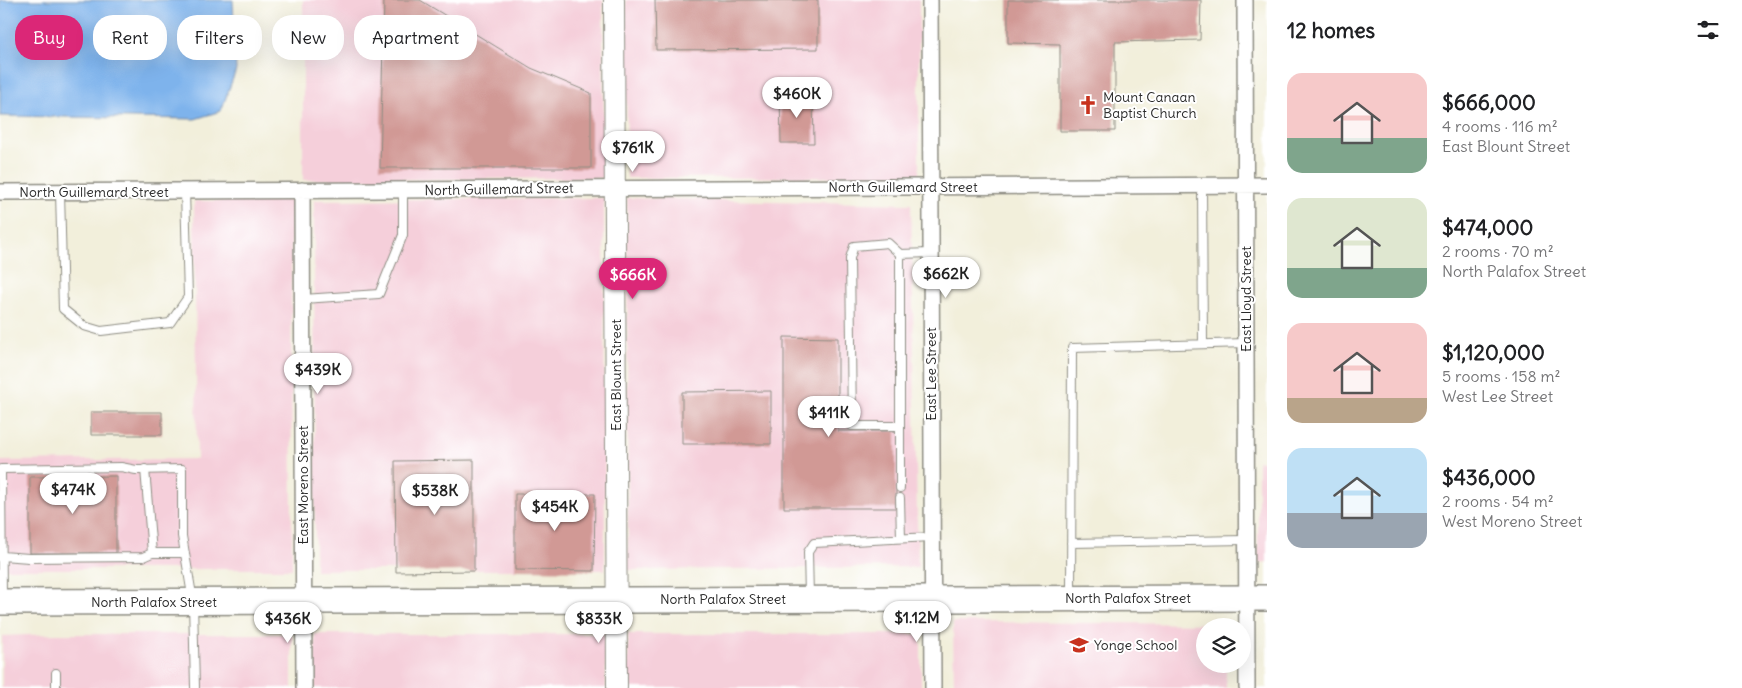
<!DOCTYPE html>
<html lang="en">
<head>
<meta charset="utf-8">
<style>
  body { margin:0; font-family:Delius,sans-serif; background:#f2f2f2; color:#202124; height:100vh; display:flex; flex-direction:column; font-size:19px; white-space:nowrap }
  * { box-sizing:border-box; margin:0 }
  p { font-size:16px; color:#757577 }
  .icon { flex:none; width:28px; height:28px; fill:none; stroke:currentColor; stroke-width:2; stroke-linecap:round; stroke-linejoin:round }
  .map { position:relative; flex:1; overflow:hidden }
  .drawer { display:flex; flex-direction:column; background:#fff; width:475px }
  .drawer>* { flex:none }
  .hud { position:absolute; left:15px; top:15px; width:475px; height:45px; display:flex; gap:10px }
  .controls { position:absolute; left:1196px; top:618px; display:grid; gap:10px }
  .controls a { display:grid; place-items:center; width:55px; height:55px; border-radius:50%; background:#fff; box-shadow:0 5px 20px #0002; font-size:25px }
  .price { position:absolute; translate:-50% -42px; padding:0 11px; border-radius:18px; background:#fff; color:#222; font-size:16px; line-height:32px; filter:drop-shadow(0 1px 2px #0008) }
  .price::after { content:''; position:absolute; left:50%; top:30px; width:15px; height:11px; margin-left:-8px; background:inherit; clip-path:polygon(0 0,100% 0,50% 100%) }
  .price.current { background:#db2777; color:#fff }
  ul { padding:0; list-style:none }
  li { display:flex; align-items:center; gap:15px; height:125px; padding:0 20px }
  li span { display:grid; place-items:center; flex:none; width:140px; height:100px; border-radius:15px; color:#555 }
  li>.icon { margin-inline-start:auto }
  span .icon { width:60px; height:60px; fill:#fffc; stroke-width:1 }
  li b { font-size:21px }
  h2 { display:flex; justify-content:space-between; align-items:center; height:60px; padding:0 20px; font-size:21px }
  .chip { padding:0 18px; border-radius:20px; background:#fff; box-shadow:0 5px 20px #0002; font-size:18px; line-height:45px }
  .chip.current { background:#db2777; color:#fff }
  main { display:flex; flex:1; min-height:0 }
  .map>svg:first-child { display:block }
  .built { fill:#f5cfda }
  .water { fill:#7eb3ec; stroke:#546f8c }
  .building { fill:#d19995 }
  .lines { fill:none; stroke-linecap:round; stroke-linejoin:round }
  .service-casing { stroke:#8e8d83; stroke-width:10 }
  .minor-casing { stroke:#8e8d83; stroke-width:18 }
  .tertiary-casing { stroke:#8e8d83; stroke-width:22 }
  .primary-casing { stroke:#8e8d83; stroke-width:28 }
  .service { stroke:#fff; stroke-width:8 }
  .minor { stroke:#fff; stroke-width:15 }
  .tertiary { stroke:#fff; stroke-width:20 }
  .primary { stroke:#fff; stroke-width:25 }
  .labels { text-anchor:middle; stroke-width:4; stroke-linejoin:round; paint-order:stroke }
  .poi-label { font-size:14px; fill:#2b2b2b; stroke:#fff; text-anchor:start }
  .street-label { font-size:14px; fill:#2b2b2b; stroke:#fff }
</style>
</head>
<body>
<main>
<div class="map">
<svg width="1267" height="688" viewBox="0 0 1267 688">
  <rect width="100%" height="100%" fill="#fff"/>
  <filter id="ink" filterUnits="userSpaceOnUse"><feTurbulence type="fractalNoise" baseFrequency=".02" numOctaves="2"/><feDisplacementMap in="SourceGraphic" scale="10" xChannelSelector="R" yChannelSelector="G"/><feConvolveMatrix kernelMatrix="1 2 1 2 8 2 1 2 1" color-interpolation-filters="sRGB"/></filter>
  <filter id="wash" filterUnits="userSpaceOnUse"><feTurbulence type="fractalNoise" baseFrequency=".0096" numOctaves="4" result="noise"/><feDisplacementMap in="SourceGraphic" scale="20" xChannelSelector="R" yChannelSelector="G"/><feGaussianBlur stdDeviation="1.12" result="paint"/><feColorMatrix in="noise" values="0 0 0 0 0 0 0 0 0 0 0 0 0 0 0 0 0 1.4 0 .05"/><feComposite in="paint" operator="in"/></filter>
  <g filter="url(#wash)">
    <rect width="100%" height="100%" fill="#f2efdb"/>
    <path class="built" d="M303,0H603L604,178L303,180Z
      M626,0H919V177L627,178Z
      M604,198L605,570H315L314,200Z
      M627,198L911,204L918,567L628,570Z
      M291,200L292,569H0V461L197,459L194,201Z
      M1258,461H1267V562L1258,563Z
      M953,622L1226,624V626H1205V664H1226V688H954Z
      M54,634H292V688H2V636Z
      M315,634H605L606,688H315Z
      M628,634H921V688H628Z"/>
    <path class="water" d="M0,0H233L236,70L221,111L195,119L0,116Z"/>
    <g id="blocks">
      <path class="building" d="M384,0H420L531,68L591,93V168H380Z
        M655,0H818V49L656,50Z
        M1008,0H1201L1200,40L1115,42V131H1060V44L1008,43Z
        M780,94L813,95L814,143H781Z
        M784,337L838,338V431H896V508H784Z
        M771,391V444H682V392Z
        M91,412H162V435H91Z
        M474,460V571L396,572L395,461Z
        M116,476V553H30V477Z
        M515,494H595L594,571L515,570Z"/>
    </g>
  </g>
  <g filter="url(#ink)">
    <use href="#blocks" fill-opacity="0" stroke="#8e8d83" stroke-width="1"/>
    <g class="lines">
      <g class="service-casing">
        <path id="service" d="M1202,185L1203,344
          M60,192L63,309L84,326L101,331L170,323L188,297L185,191
          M900,254L931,253
          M303,299L379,294L403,235V190
          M900,426H852L850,258L854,246L888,243L900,254V488
          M900,498L901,538
          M1071,543L1246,540
          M152,553H185
          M2,556L29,558L143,557L152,553L145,469
          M1071,596L1072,348L1246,343
          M809,597L808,552L814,543L931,537
          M2,599L1,469L121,467L136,470L182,469V536L193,601L195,688
          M56,673V688"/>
      </g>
      <g class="minor-casing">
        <path id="minor" d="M930,0L933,688
          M1245,0L1247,688
          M302,190L304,688
          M0,192L1267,185"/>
      </g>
      <g class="tertiary-casing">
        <path id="tertiary" d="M614,0L617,688"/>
      </g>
      <g class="primary-casing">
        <path id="primary" d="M0,602L1267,598"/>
      </g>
      <use href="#service" class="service"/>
      <use href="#minor" class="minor"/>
      <use href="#tertiary" class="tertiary"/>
      <use href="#primary" class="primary"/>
    </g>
  </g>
  <defs>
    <g id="church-bare" transform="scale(1.5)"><path d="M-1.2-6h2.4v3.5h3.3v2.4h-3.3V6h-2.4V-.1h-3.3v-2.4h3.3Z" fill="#c8321e" stroke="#fff" stroke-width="2.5" paint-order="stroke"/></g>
    <g id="school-bare" transform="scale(1.5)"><path d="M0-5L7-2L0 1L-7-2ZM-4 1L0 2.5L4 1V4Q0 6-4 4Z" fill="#c8321e" stroke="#fff" stroke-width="2.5" paint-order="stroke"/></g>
  </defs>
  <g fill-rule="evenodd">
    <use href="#church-bare" x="1088" y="105"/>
    <use href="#school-bare" x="1079" y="645"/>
  </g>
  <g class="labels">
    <g class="poi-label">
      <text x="1103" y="102">Mount Canaan<tspan x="1103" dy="16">Baptist Church</tspan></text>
      <text x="1094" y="650">Yonge School</text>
    </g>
    <g class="street-label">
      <text x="903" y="192">North Guillemard Street</text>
      <text transform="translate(499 189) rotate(-1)" y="5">North Guillemard Street</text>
      <text x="94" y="197">North Guillemard Street</text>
      <text transform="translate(1246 299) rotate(-90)" y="5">East Lloyd Street</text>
      <text transform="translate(931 374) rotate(-90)" y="5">East Lee Street</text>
      <text transform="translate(616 375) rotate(-90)" y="5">East Blount Street</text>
      <text transform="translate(303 485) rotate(-90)" y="5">East Moreno Street</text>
      <text x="1128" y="603">North Palafox Street</text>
      <text x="723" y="604">North Palafox Street</text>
      <text x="154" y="607">North Palafox Street</text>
    </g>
  </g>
</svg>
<div class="controls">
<a><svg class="icon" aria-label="layers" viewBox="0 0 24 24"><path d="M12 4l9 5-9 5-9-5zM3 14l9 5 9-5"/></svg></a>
</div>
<b class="price" style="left:797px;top:119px">$460K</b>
<b class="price" style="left:633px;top:173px">$761K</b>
<b class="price" style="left:946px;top:299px">$662K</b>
<b class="price current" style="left:633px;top:300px">$666K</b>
<b class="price" style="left:318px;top:395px">$439K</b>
<b class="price" style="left:829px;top:438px">$411K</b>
<b class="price" style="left:73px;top:515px">$474K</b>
<b class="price" style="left:435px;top:516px">$538K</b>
<b class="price" style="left:555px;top:532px">$454K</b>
<b class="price" style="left:917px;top:643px">$1.12M</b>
<b class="price" style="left:288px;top:644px">$436K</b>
<b class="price" style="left:599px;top:644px">$833K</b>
<div class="hud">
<a class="chip current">Buy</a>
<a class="chip">Rent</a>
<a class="chip">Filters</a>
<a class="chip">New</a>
<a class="chip">Apartment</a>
</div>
</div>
<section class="drawer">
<h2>12 homes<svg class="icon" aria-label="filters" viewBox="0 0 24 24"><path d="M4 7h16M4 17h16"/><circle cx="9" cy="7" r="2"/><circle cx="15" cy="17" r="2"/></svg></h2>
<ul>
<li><span style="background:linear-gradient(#f6c9c9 65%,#7fa58c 0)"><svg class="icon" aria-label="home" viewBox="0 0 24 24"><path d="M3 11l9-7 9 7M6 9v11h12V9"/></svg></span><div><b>$666,000</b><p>4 rooms · 116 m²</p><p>East Blount Street</p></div></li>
<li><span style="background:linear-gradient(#dfe7d0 70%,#7fa58c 0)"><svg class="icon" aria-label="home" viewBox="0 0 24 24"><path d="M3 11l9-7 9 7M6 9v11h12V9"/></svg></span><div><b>$474,000</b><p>2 rooms · 70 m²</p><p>North Palafox Street</p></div></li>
<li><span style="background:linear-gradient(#f6c9c9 75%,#b9a48a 0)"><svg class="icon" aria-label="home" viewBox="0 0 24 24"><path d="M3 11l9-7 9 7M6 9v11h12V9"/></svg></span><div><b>$1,120,000</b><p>5 rooms · 158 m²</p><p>West Lee Street</p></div></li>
<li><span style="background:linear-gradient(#bfe0f5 65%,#9aa5b1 0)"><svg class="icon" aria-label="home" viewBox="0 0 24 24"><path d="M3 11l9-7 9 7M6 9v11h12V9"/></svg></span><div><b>$436,000</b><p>2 rooms · 54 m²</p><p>West Moreno Street</p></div></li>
</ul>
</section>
</main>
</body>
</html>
